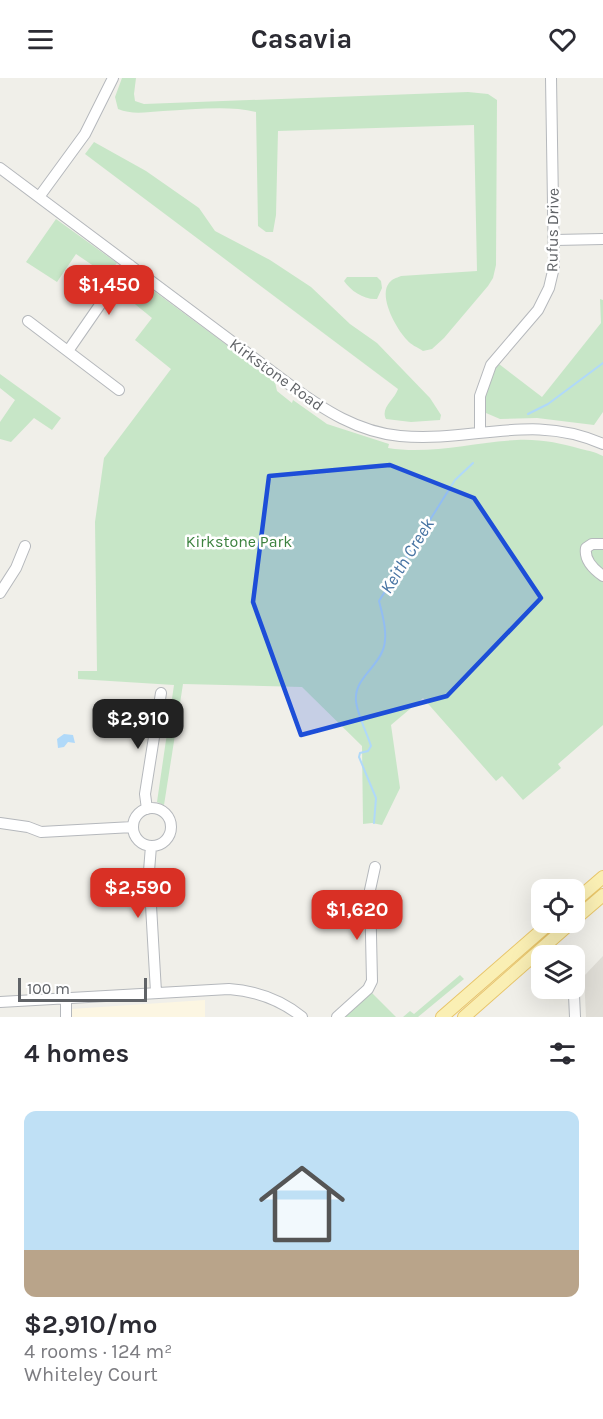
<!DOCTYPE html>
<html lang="en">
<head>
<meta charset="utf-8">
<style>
  body { margin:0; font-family:Karla,sans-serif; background:#f7f7f7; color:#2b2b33; height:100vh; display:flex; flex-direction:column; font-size:22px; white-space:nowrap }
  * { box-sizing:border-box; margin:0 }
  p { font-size:20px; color:#7c7c81 }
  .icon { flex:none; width:33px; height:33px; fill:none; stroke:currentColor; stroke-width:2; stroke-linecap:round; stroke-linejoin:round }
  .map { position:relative; height:939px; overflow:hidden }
  .side { display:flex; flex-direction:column; background:#fff; flex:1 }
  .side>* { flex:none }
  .tools { position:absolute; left:531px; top:801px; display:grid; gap:12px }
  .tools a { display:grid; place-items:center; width:54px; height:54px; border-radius:12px; background:#fff; box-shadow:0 6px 24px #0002; font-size:30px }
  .scale { position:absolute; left:18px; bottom:15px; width:129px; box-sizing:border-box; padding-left:6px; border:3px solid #606367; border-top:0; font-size:16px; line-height:21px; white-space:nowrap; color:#606367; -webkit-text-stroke:4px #fff; paint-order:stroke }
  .price { position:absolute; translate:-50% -51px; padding:0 14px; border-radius:12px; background:#d93025; color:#fff; font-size:20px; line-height:39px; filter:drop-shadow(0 2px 3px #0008) }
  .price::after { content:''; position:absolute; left:50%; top:36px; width:18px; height:14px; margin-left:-9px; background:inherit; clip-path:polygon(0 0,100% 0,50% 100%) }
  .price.active { background:#222; color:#fff }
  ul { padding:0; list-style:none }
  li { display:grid; align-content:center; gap:12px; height:318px; padding:0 24px }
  li span { display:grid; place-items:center; height:186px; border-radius:12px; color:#555 }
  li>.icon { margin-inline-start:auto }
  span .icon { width:108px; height:108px; fill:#fffc; stroke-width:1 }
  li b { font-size:26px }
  h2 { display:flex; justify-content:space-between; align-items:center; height:72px; padding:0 24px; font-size:26px }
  header { display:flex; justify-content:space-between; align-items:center; height:78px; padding:0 24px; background:#fff; font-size:27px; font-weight:700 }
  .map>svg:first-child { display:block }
  .commercial { fill:#fcf6e2 }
  .education { fill:#e0ded7 }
  .green { fill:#c7e6c7 }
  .water { fill:#b0d9f9 }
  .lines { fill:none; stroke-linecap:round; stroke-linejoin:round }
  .stream { stroke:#b0d9f9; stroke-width:2 }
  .minor-casing { stroke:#b5b8bc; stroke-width:12 }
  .major-casing { stroke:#e8c56a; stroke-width:14 }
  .minor { stroke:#fff; stroke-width:10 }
  .major { stroke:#faefb4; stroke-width:12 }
  .marked { fill:#1d4ed8; fill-opacity:0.2; stroke:#1d4ed8; stroke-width:4.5; stroke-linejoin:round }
  .labels { text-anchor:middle; stroke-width:5; stroke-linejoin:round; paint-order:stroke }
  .street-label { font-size:16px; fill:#606367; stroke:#fff }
  .park-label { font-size:16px; fill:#3c823f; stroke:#fff }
  .water-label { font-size:18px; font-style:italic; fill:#4874a3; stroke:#fff }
</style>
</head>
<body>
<header><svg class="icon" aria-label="menu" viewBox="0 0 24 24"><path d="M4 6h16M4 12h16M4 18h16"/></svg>Casavia<svg class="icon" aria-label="heart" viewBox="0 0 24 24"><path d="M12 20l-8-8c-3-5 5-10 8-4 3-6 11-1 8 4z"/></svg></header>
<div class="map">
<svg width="603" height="939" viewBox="0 0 603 939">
  <rect width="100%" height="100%" fill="#f0efe9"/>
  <path class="commercial" d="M205,922V939H71V931Z"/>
  <path class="education" d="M603,878V939H586L584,898Z"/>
  <path class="green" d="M122,0H136L134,16L135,23L144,26L468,14L488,16L497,22L496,187L493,200L488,208L444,260L432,271L423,273C417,269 411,267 407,262C397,252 378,219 389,205C392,201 396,200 401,198L477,193L474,47L278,53L276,137L273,154H266L258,148L256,34C227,27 193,32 163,33C147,34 132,37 118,31L115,19Z
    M94,64L146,93L199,130L215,153L270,182L311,209L350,246L377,265L430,320L441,337L440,342L411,344L386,341C380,330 395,321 398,311L85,76Z
    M56,141L117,185L107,197L76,176L57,204L26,184Z
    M131,196L271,300L275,304L277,313L292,325L293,322L327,346L389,366L388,370C431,377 474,364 517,362C540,361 560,365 581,371C590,373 595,374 603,378V647L558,686L561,690L523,722L502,698L496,703L423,620L391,647L400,710L382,747L372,745L363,746L362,668L302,609L183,606L164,727L157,724L174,607L78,601V593H97L95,444L104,380L171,291L135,262L152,240L119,213Z
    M347,199H377L381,203L382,210L377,221C364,222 351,213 344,203Z
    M600,221L603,222V334L594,347L537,340L500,341L486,335L483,328L490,298L499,286L542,319L601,245Z
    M0,296L61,340L52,352L34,340L11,364L0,361V344L15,322L0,310Z
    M460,897L464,901L418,939H403L410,933L414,936Z
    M367,910L396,939H334Z"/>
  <path class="water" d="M64,656L73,657L75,665L68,664L64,669L58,670L57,661Z"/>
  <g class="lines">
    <path class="stream" d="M528,336L548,326L603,285
      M374,745L376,720L359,679L360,675L368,673L371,668C367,655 357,636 356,623C354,602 375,591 382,574C389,560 383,538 379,523L455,402L473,385"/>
    <g class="minor-casing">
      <path id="minor" d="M0,90L290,307C324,332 358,354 400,358C472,365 532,334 603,366
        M39,119L85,56L113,0
        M555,162L603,161
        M28,243L119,312
        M68,273L124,192L130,187
        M480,354V318L491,287L538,232L549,210L554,189L551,0
        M603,466H592L586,470C584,482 593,491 603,498
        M0,515L16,490L25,468
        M133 749a19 19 0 1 1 38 0a19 19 0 1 1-38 0Z
        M147,731L145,716L161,615
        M0,745L28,749L41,754L133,749
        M151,768L149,793L156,914
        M570,910L574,917L575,939
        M66,919V939
        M0,924L229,911C256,913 281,922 302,939
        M337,939L368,911L372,903L370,812L375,789"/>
    </g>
    <g class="major-casing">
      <path id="major" d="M574,824L603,799
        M574,842L603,817
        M442,939L551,844
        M464,939L572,844"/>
    </g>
    <use href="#minor" class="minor"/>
    <use href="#major" class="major"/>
  </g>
  <path class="marked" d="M390,387L474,420L541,520L447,618L301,657L253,524L269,398Z"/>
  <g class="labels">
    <g class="street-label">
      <text transform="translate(552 152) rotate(-89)" y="6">Rufus Drive</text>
      <text transform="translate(277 296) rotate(36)" y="6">Kirkstone Road</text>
    </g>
    <g class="park-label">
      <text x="239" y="469">Kirkstone Park</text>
    </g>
    <g class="water-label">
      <text transform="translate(407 478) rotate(-58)" y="6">Keith Creek</text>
    </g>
  </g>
</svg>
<div class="tools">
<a><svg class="icon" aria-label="locate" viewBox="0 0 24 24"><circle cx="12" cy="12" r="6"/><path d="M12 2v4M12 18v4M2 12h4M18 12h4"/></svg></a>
<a><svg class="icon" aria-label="layers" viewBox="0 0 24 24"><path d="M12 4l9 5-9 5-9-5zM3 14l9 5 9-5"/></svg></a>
</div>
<div class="scale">100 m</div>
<b class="price" style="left:109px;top:238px">$1,450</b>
<b class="price active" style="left:138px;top:672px">$2,910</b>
<b class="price" style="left:138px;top:841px">$2,590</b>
<b class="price" style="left:357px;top:863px">$1,620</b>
</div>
<section class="side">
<h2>4 homes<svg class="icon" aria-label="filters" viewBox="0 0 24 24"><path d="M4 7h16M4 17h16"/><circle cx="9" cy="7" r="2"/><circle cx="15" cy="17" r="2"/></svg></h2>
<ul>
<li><span style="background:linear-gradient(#bfe0f5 75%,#b9a48a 0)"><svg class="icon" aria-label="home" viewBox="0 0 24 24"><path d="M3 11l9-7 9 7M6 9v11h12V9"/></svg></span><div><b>$2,910/mo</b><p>4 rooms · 124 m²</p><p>Whiteley Court</p></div></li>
</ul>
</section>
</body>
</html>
